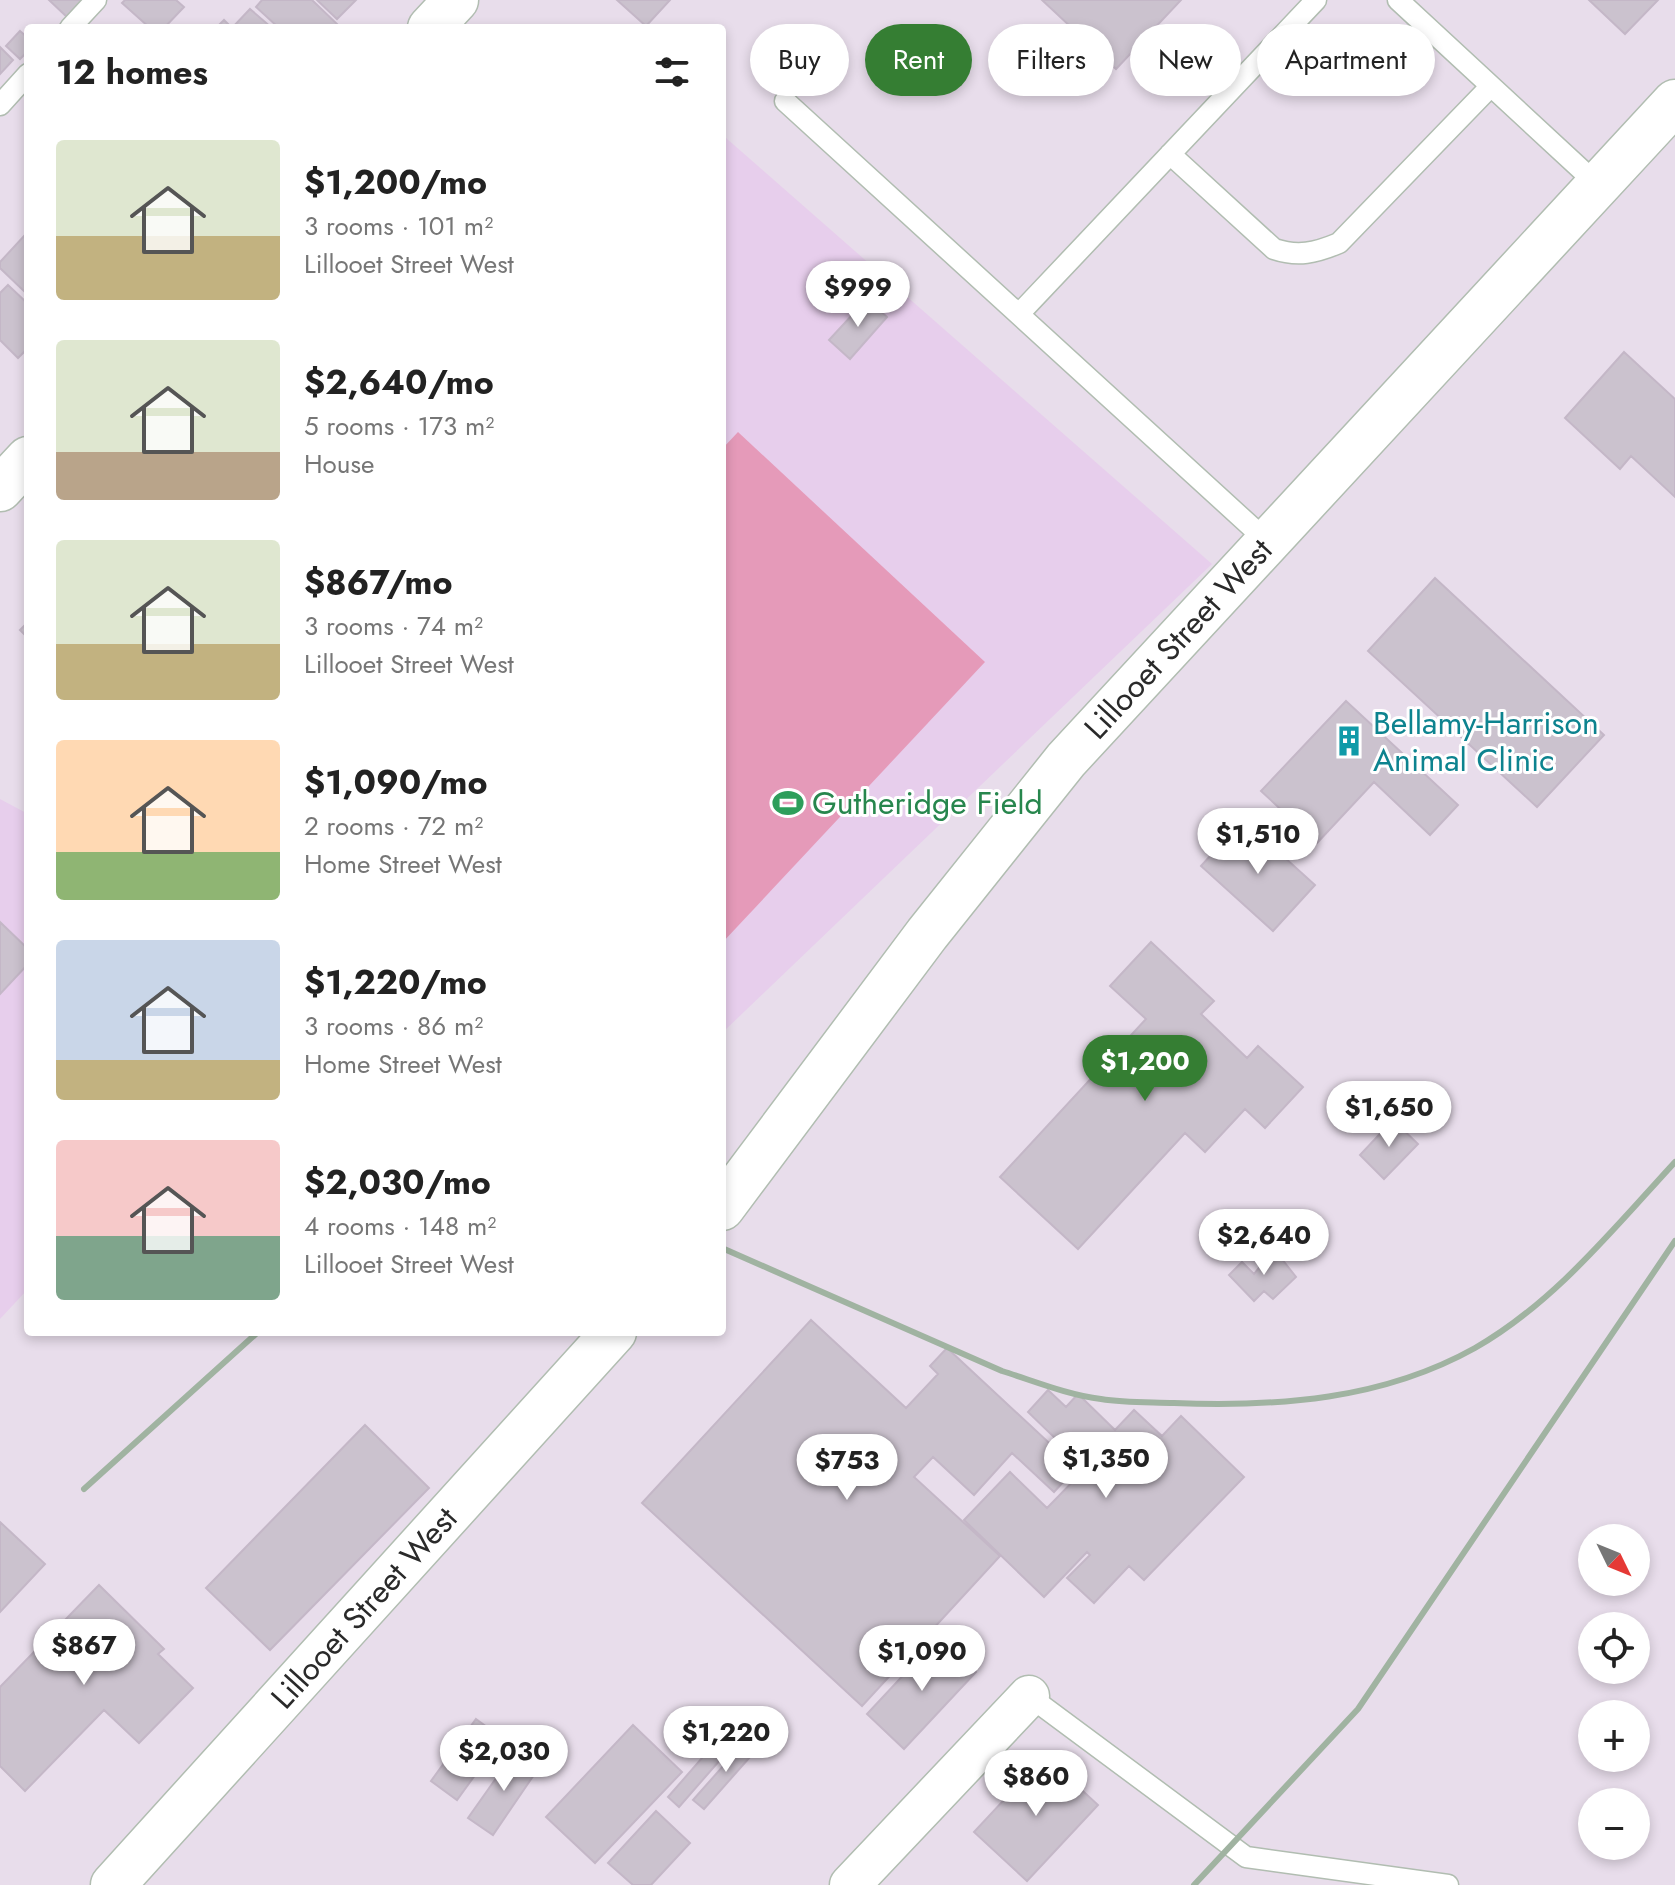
<!DOCTYPE html>
<html lang="en">
<head>
<meta charset="utf-8">
<style>
  body { margin:0; font-family:Jost,sans-serif; background:#f2f2f2; color:#222; height:100vh; display:flex; flex-direction:column; font-size:30px; white-space:nowrap }
  * { box-sizing:border-box; margin:0 }
  p { font-size:26px; color:#767676 }
  .icon { flex:none; width:44px; height:44px; fill:none; stroke:currentColor; stroke-width:2; stroke-linecap:round; stroke-linejoin:round }
  .map { position:relative; flex:1; overflow:hidden }
  .sheet { position:absolute; left:24px; top:24px; width:702px; height:1312px; display:flex; flex-direction:column; background:#fff; border-radius:8px; box-shadow:0 4px 12px #0003 }
  .sheet>* { flex:none }
  .hud { position:absolute; left:750px; top:24px; width:760px; height:72px; display:flex; gap:16px }
  .needle { width:52px; rotate:133deg }
  .tools { position:absolute; left:1578px; top:1524px; display:grid; gap:16px }
  .tools a { display:grid; place-items:center; width:72px; height:72px; border-radius:50%; background:#fff; box-shadow:0 4px 12px #0003; font-size:40px }
  .price { position:absolute; translate:-50% -68px; padding:0 18px; border-radius:28px; background:#fff; color:#222; font-size:26px; line-height:52px; filter:drop-shadow(0 2px 4px #0008) }
  .price::after { content:''; position:absolute; left:50%; top:48px; width:24px; height:18px; margin-left:-12px; background:inherit; clip-path:polygon(0 0,100% 0,50% 100%) }
  .price.current { background:#357e33; color:#fff }
  ul { padding:0; list-style:none }
  li { display:flex; align-items:center; gap:24px; height:200px; padding:0 32px }
  li span { display:grid; place-items:center; flex:none; width:224px; height:160px; border-radius:8px; color:#555 }
  li>.icon { margin-inline-start:auto }
  span .icon { width:96px; height:96px; fill:#fffc; stroke-width:1 }
  li b { font-size:34px }
  h2 { display:flex; justify-content:space-between; align-items:center; height:96px; padding:0 32px; font-size:34px }
  .pill { padding:0 28px; border-radius:36px; background:#fff; box-shadow:0 4px 12px #0003; font-size:28px; line-height:72px }
  .pill.current { background:#357e33; color:#fff }
  .map>svg:first-child { display:block }
  .education { fill:#e7ceec }
  .pitch { fill:#e59ab9 }
  .building { fill:#cbc2ce; stroke:#c4b7c7; stroke-width:2 }
  .lines { fill:none; stroke-linecap:round; stroke-linejoin:round }
  .service-casing { stroke:#b1bdb1; stroke-width:23 }
  .minor-casing { stroke:#b1bdb1; stroke-width:43 }
  .tertiary-casing { stroke:#b1bdb1; stroke-width:47 }
  .secondary-casing { stroke:#b1bdb1; stroke-width:47 }
  .service { stroke:#fff; stroke-width:20 }
  .minor { stroke:#fff; stroke-width:40 }
  .tertiary { stroke:#fff; stroke-width:44 }
  .secondary { stroke:#fff; stroke-width:44 }
  .rail { stroke:#a0b3a1; stroke-width:6 }
  .labels { text-anchor:middle; stroke-width:6; stroke-linejoin:round; paint-order:stroke }
  .street-label { font-size:32px; fill:#2a2a2a; stroke:#fff }
  .culture-label { font-size:32px; fill:#0d838f; stroke:#fff; text-anchor:start }
  .leisure-label { font-size:32px; fill:#27864d; stroke:#fff; text-anchor:start }
</style>
</head>
<body>
<div class="map">
<svg width="1675" height="1885" viewBox="0 0 1675 1885">
  <rect width="100%" height="100%" fill="#e8ddeb"/>
  <path class="education" d="M726,138L1212,564L722,1033V142Z
    M0,799L28,814V1289L0,1319Z"/>
  <path class="pitch" d="M738,432L985,662L722,943V449Z"/>
  <path class="building" d="M49,0H83L67,17Z
    M125,0H176L184,7L164,28H150L122,3Z
    M262,0H312L338,25L335,28H279L256,7Z
    M317,0H356L337,19Z
    M617,0H670L646,26Z
    M1042,0H1181L1116,69Z
    M1589,0H1658L1625,34Z
    M250,9L272,28H216L224,20L232,28Z
    M20,31L28,38V51L20,59L6,46Z
    M0,47L13,60L0,74Z
    M25,235L28,238V295L0,268V262Z
    M8,285L28,304V348L18,358L0,340V293Z
    M867,299L887,317L850,359L829,340Z
    M1624,352L1675,399V497L1631,456L1620,469L1565,418Z
    M1435,578L1604,735L1537,807L1368,651Z
    M28,622V638L20,630Z
    M1346,701L1458,805L1430,835L1374,782L1317,843L1261,791Z
    M1243,820L1315,885L1273,931L1201,866Z
    M0,922L28,949V964L0,994Z
    M1151,942L1214,1001L1201,1014L1247,1058L1258,1046L1303,1087L1265,1128L1245,1109L1205,1152L1185,1133L1078,1249L1000,1177L1146,1019L1110,986Z
    M1393,1120L1418,1144L1384,1179L1360,1155Z
    M1274,1249L1296,1277L1273,1299L1264,1291L1254,1301L1229,1275L1242,1262L1254,1274Z
    M811,1320L906,1408L938,1374L930,1366L947,1348L1076,1468L1054,1492L1012,1453L974,1495L933,1457L914,1477L1000,1556L862,1706L642,1503Z
    M1048,1390L1066,1407L1078,1394L1115,1430L1134,1410L1162,1436L1181,1416L1244,1477L1144,1580L1129,1566L1094,1603L1067,1578L1090,1555L1087,1552L1044,1597L964,1520L1010,1472L1047,1508L1086,1468L1028,1412Z
    M365,1425L429,1488L270,1650L206,1588Z
    M0,1522L45,1564L0,1612Z
    M99,1585L164,1649L158,1654L193,1688L139,1743L104,1710L25,1791L0,1766V1687Z
    M939,1637L976,1672L904,1749L867,1714Z
    M476,1719L502,1738L457,1800L431,1781Z
    M633,1725L682,1772L595,1863L546,1817Z
    M748,1738L758,1748L704,1809L693,1800Z
    M516,1750L540,1766L493,1835L468,1818Z
    M709,1750L720,1760L679,1807L668,1797Z
    M1045,1756L1098,1805L1027,1881L974,1832Z
    M656,1811L690,1843L651,1885H633L608,1863Z"/>
  <g class="lines">
    <g class="service-casing">
      <path id="service" d="M1398,0L1598,185
        M70,28L96,0
        M785,101L1268,542
        M0,105L28,74
        M1170,154L1274,249C1298,257 1315,253 1339,243L1491,86
        M1019,314L1316,0
        M1029,1696L1246,1857L1448,1885"/>
    </g>
    <g class="minor-casing">
      <path id="minor" d="M850,1885L1029,1696"/>
    </g>
    <g class="tertiary-casing">
      <path id="tertiary" d="M430,28L456,0
        M0,489L28,459"/>
    </g>
    <g class="secondary-casing">
      <g id="secondary">
        <path id="s1" d="M722,1208L927,934L1066,760L1675,102"/>
        <path id="s2" d="M113,1885L614,1332"/>
      </g>
    </g>
    <use href="#service" class="service"/>
    <use href="#minor" class="minor"/>
    <use href="#tertiary" class="tertiary"/>
    <use href="#secondary" class="secondary"/>
    <path class="rail" d="M722,1248L1002,1371C1034,1381 1068,1395 1101,1399C1125,1403 1150,1402 1174,1403C1278,1407 1382,1400 1475,1348C1554,1303 1614,1228 1675,1162
      M84,1489L258,1332
      M1194,1885L1358,1709L1675,1241"/>
  </g>
  <defs>
    <g id="building-bare" transform="scale(2.4)"><path d="M-4-6H4V6H1V3H-1V6H-4ZM-2.5-4.3h1.7v1.8h-1.7ZM.8-4.3h1.7v1.8H.8ZM-2.5-1h1.7V.8h-1.7ZM.8-1h1.7V.8H.8Z" fill="#0f9aa8" stroke="#fff" stroke-width="2.5" paint-order="stroke"/></g>
    <g id="stadium-bare" transform="scale(2.4)"><path d="M0-5a6.5 5 0 1 0 0 10a6.5 5 0 1 0 0-10ZM-3.5-1.8h7v3.6h-7Z" fill="#2e9e5b" stroke="#fff" stroke-width="2.5" paint-order="stroke"/></g>
  </defs>
  <g fill-rule="evenodd">
    <use href="#building-bare" x="1349" y="741"/>
    <use href="#stadium-bare" x="788" y="803"/>
  </g>
  <g class="labels">
    <g class="street-label">
      <text dy="11" stroke="none"><textPath href="#s1" startOffset="730">Lillooet Street West</textPath></text>
      <text dy="11" stroke="none"><textPath href="#s2" startOffset="374">Lillooet Street West</textPath></text>
    </g>
    <g class="culture-label">
      <text x="1373" y="734">Bellamy-Harrison<tspan x="1373" dy="37">Animal Clinic</tspan></text>
    </g>
    <g class="leisure-label">
      <text x="812" y="814">Gutheridge Field</text>
    </g>
  </g>
</svg>
<div class="tools">
<a><svg class="needle" viewBox="-14 -14 28 28"><path d="M0-13l5 13h-10z" fill="#e53935"/><path d="M0 13l5-13h-10z" fill="#767676"/></svg></a>
<a><svg class="icon" aria-label="locate" viewBox="0 0 24 24"><circle cx="12" cy="12" r="6"/><path d="M12 2v4M12 18v4M2 12h4M18 12h4"/></svg></a>
<a>+</a>
<a>−</a>
</div>
<b class="price" style="left:858px;top:329px">$999</b>
<b class="price" style="left:1258px;top:876px">$1,510</b>
<b class="price current" style="left:1145px;top:1103px">$1,200</b>
<b class="price" style="left:1389px;top:1149px">$1,650</b>
<b class="price" style="left:1264px;top:1277px">$2,640</b>
<b class="price" style="left:1106px;top:1500px">$1,350</b>
<b class="price" style="left:847px;top:1502px">$753</b>
<b class="price" style="left:84px;top:1687px">$867</b>
<b class="price" style="left:922px;top:1693px">$1,090</b>
<b class="price" style="left:726px;top:1774px">$1,220</b>
<b class="price" style="left:504px;top:1793px">$2,030</b>
<b class="price" style="left:1036px;top:1818px">$860</b>
<div class="hud">
<a class="pill">Buy</a>
<a class="pill current">Rent</a>
<a class="pill">Filters</a>
<a class="pill">New</a>
<a class="pill">Apartment</a>
</div>
<section class="sheet">
<h2>12 homes<svg class="icon" aria-label="filters" viewBox="0 0 24 24"><path d="M4 7h16M4 17h16"/><circle cx="9" cy="7" r="2"/><circle cx="15" cy="17" r="2"/></svg></h2>
<ul>
<li><span style="background:linear-gradient(#dfe7d0 60%,#c2b280 0)"><svg class="icon" aria-label="home" viewBox="0 0 24 24"><path d="M3 11l9-7 9 7M6 9v11h12V9"/></svg></span><div><b>$1,200/mo</b><p>3 rooms · 101 m²</p><p>Lillooet Street West</p></div></li>
<li><span style="background:linear-gradient(#dfe7d0 70%,#b9a48a 0)"><svg class="icon" aria-label="home" viewBox="0 0 24 24"><path d="M3 11l9-7 9 7M6 9v11h12V9"/></svg></span><div><b>$2,640/mo</b><p>5 rooms · 173 m²</p><p>House</p></div></li>
<li><span style="background:linear-gradient(#dfe7d0 65%,#c2b280 0)"><svg class="icon" aria-label="home" viewBox="0 0 24 24"><path d="M3 11l9-7 9 7M6 9v11h12V9"/></svg></span><div><b>$867/mo</b><p>3 rooms · 74 m²</p><p>Lillooet Street West</p></div></li>
<li><span style="background:linear-gradient(#ffd9b3 70%,#8fb573 0)"><svg class="icon" aria-label="home" viewBox="0 0 24 24"><path d="M3 11l9-7 9 7M6 9v11h12V9"/></svg></span><div><b>$1,090/mo</b><p>2 rooms · 72 m²</p><p>Home Street West</p></div></li>
<li><span style="background:linear-gradient(#c9d6e8 75%,#c2b280 0)"><svg class="icon" aria-label="home" viewBox="0 0 24 24"><path d="M3 11l9-7 9 7M6 9v11h12V9"/></svg></span><div><b>$1,220/mo</b><p>3 rooms · 86 m²</p><p>Home Street West</p></div></li>
<li><span style="background:linear-gradient(#f6c9c9 60%,#7fa58c 0)"><svg class="icon" aria-label="home" viewBox="0 0 24 24"><path d="M3 11l9-7 9 7M6 9v11h12V9"/></svg></span><div><b>$2,030/mo</b><p>4 rooms · 148 m²</p><p>Lillooet Street West</p></div></li>
</ul>
</section>
</div>
</body>
</html>
